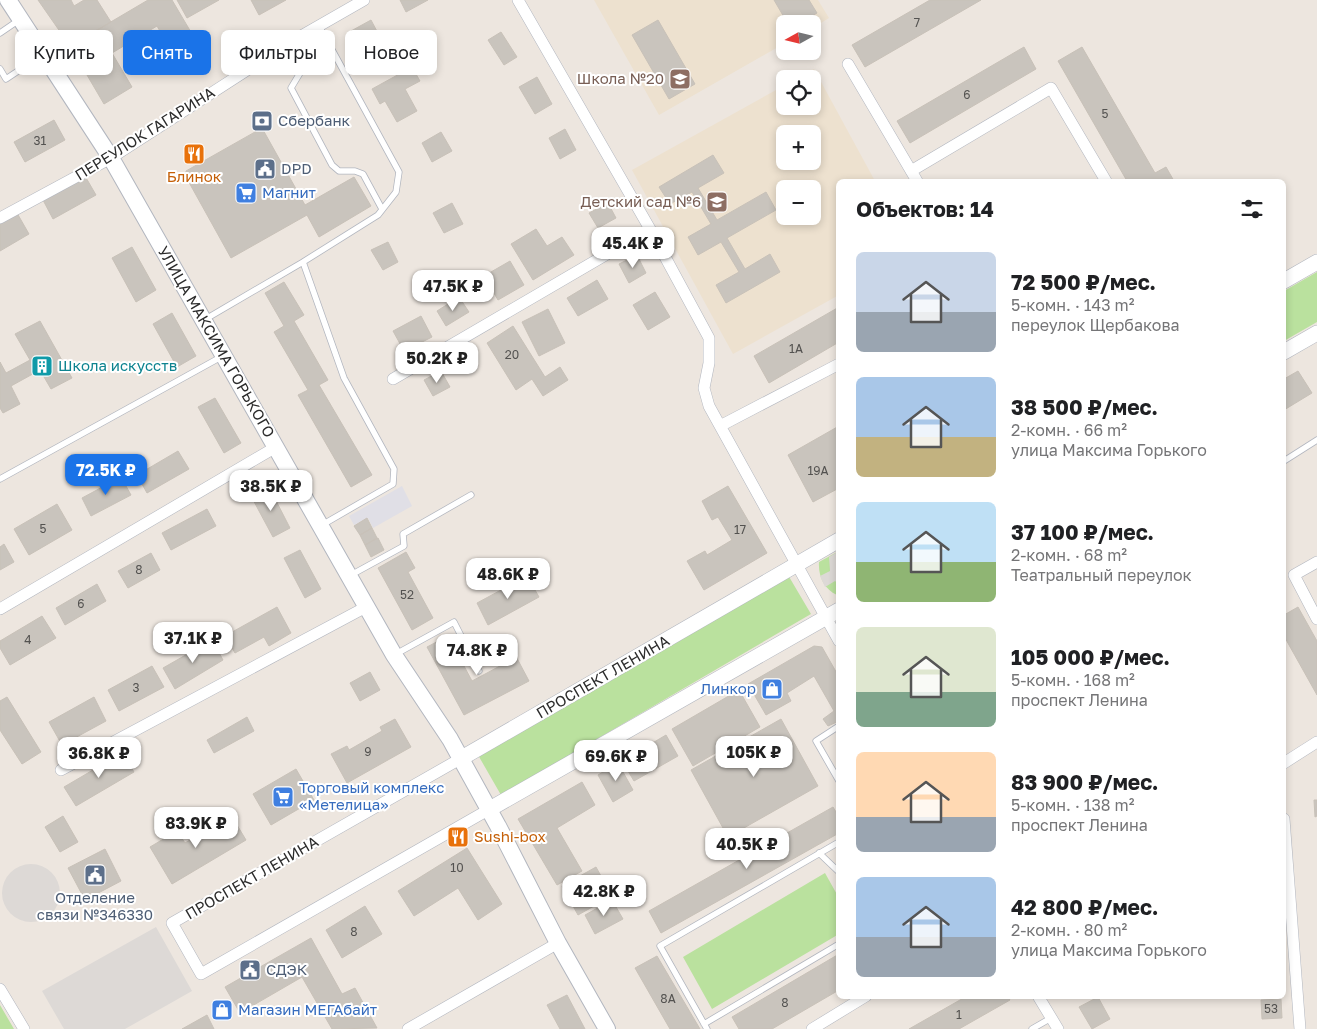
<!DOCTYPE html>
<html lang="ru">
<head>
<meta charset="utf-8">
<style>
  body { margin:0; font-family:"Golos Text",sans-serif; background:#f6f6f6; color:#202124; height:100vh; display:flex; flex-direction:column; font-size:19px; white-space:nowrap }
  * { box-sizing:border-box; margin:0 }
  p { font-size:16px; color:#757577 }
  .icon { flex:none; width:28px; height:28px; fill:none; stroke:currentColor; stroke-width:2; stroke-linecap:round; stroke-linejoin:round }
  .map { position:relative; flex:1; overflow:hidden }
  .details { position:absolute; left:836px; top:179px; width:450px; height:820px; display:flex; flex-direction:column; background:#fff; border-radius:8px; box-shadow:0 2px 8px #0003 }
  .details>* { flex:none }
  .top-card { position:absolute; left:15px; top:30px; width:475px; height:45px; display:flex; gap:10px }
  .needle { width:32px; rotate:262deg }
  .controls { position:absolute; left:776px; top:15px; display:grid; gap:10px }
  .controls a { display:grid; place-items:center; width:45px; height:45px; border-radius:8px; background:#fff; box-shadow:0 2px 8px #0003; font-size:25px }
  .price { position:absolute; translate:-50% -42px; padding:0 11px; border-radius:10px; background:#fff; color:#222; font-size:16px; line-height:32px; filter:drop-shadow(0 1px 2px #0008) }
  .price::after { content:''; position:absolute; left:50%; top:30px; width:15px; height:11px; margin-left:-8px; background:inherit; clip-path:polygon(0 0,100% 0,50% 100%) }
  .price.active { background:#1a73e8; color:#fff }
  ul { padding:0; list-style:none }
  li { display:flex; align-items:center; gap:15px; height:125px; padding:0 20px }
  li span { display:grid; place-items:center; flex:none; width:140px; height:100px; border-radius:8px; color:#555 }
  li>.icon { margin-inline-start:auto }
  span .icon { width:60px; height:60px; fill:#fffc; stroke-width:1 }
  li b { font-size:21px }
  h2 { display:flex; justify-content:space-between; align-items:center; height:60px; padding:0 20px; font-size:21px }
  .pill { padding:0 18px; border-radius:8px; background:#fff; box-shadow:0 2px 8px #0003; font-size:18px; line-height:45px }
  .pill.active { background:#1a73e8; color:#fff }
  .map>svg:first-child { display:block }
  .industrial { fill:#e0dfe6 }
  .education { fill:#ede1cf; fill-rule:evenodd }
  .green { fill:#bae19e }
  .plaza { fill:#ddd9d6 }
  .building { fill:#c9c4bd; stroke:#c8c1b8 }
  .lines { fill:none; stroke-linecap:round; stroke-linejoin:round }
  .service-casing { stroke:#b2b6bf; stroke-width:7 }
  .minor-casing { stroke:#b2b6bf; stroke-width:12 }
  .tertiary-casing { stroke:#b2b6bf; stroke-width:16 }
  .secondary-casing { stroke:#b2b6bf; stroke-width:18 }
  .service { stroke:#fff; stroke-width:5.5 }
  .minor { stroke:#fff; stroke-width:11 }
  .tertiary { stroke:#fff; stroke-width:15 }
  .secondary { stroke:#fff; stroke-width:16 }
  .labels { text-anchor:middle; stroke-width:4; stroke-linejoin:round; paint-order:stroke }
  .number-label { font-size:12px; fill:#535250 }
  .education-label { font-size:15px; fill:#785e54; stroke:#fff; text-anchor:end }
  .service-label { font-size:15px; fill:#4e5e75; stroke:#fff; text-anchor:start }
  .street-label { font-size:15px; fill:#2c2c2c; stroke:#fff }
  .food-label { font-size:15px; fill:#c56008; stroke:#fff }
  .shop-label { font-size:15px; fill:#366cbe; stroke:#fff; text-anchor:start }
  .culture-label { font-size:15px; fill:#0d838f; stroke:#fff; text-anchor:start }
</style>
</head>
<body>
<div class="map">
<svg width="1317" height="1029" viewBox="0 0 1317 1029">
  <rect width="100%" height="100%" fill="#ede6df"/>
  <path class="industrial" d="M402,486L412,506L373,528L368,518L354,525L349,516Z"/>
  <path class="education" d="M594,0H818L829,18L813,28L812,24H785V43L659,115Z
    M814,69L875,181H839V295L733,354L632,170L785,85V106H812V79H797ZM785,134H812V161H785ZM785,189H812V216H785Z"/>
  <path class="green" d="M1317,272V322L1284,341V291Z
    M839,551V594L837,595C824,589 818,576 819,562Z
    M788,575L811,614L501,795L478,755Z
    M825,873L839,898V934L712,1009L683,957Z
    M0,1005L14,1029H0Z"/>
  <path class="plaza" d="M839,551V584L835,581L825,587L820,576L830,571L829,557Z
    M2 893a29 29 0 1 1 58 0a29 29 0 1 1-58 0Z
    M156,927L192,991L125,1029H64L42,991Z"/>
  <path class="building" d="M38,0H71L74,6L84,0H97L111,22L70,46Z
    M148,0H172L195,39L172,52L157,26L112,53L132,87L104,104L70,46Z
    M177,0H219L187,18Z
    M251,0H286L259,15Z
    M400,0H428L406,12Z
    M774,0H809L817,13L799,24H788Z
    M930,0H981L865,67L852,45Z
    M371,20L380,37L360,47L351,31Z
    M658,20L695,84L669,99L632,35Z
    M501,32L517,57L504,65L488,40Z
    M1024,47L1036,69L910,143L897,121Z
    M1082,47L1155,173L1166,167L1174,181H1127L1058,61Z
    M412,67L420,81L405,89L417,111L397,122L385,101L380,104L372,89Z
    M537,77L552,104L535,114L519,87Z
    M54,120L65,140L25,162L14,142Z
    M262,128L305,205L354,177L371,206L319,237L307,215L231,258L186,177V171Z
    M565,129L576,150L560,159L549,138Z
    M441,132L452,151L432,162L422,143Z
    M713,155L724,173L698,188L717,220L766,192L776,210L727,238L745,269L770,254L780,272L726,303L716,285L739,272L721,242L698,255L688,237L711,224L692,192L670,204L659,187Z
    M85,176L96,195L53,219L43,200Z
    M452,203L463,224L444,233L433,213Z
    M608,203L616,218L598,228L589,213Z
    M17,213L29,234L0,251V224Z
    M536,229L547,246L562,237L574,255L533,280L511,244Z
    M388,242L398,262L383,270L371,250Z
    M132,247L156,290L136,302L112,258Z
    M637,255L646,273L629,283L619,264Z
    M510,261L524,285L498,300L484,276Z
    M597,280L608,299L578,316L567,298Z
    M284,282L304,315L294,321L328,380L319,385L372,475L351,487L298,395L308,390L274,332L284,326L265,293Z
    M655,292L670,317L648,330L633,305Z
    M459,297L469,312L446,326L437,311Z
    M839,307V342L769,383L754,356Z
    M548,309L565,343L539,356L522,322Z
    M172,313L196,356L177,367L153,324Z
    M421,316L432,337L404,351L393,331Z
    M40,321L72,378L51,389L40,370L11,386L20,404L3,413L0,408V362L6,373L30,360L15,334Z
    M513,326L545,377L560,367L568,380L543,396L532,379L516,390L487,343Z
    M441,371L450,387L433,396L424,380Z
    M1298,371L1312,393L1284,410V379Z
    M215,398L241,443L224,453L198,407Z
    M839,426V488L813,502L788,455Z
    M178,451L189,469L147,493L137,475Z
    M121,477L131,495L91,516L82,498Z
    M728,486L767,553L704,590L687,561L705,551L707,555L732,540L718,517L712,520L702,501Z
    M269,487L290,528L273,537L251,496Z
    M57,504L72,530L29,555L14,529Z
    M207,509L216,526L171,550L162,533Z
    M367,518L372,528L360,535L354,526Z
    M372,528L377,538L365,545L360,535Z
    M378,538L384,550L371,557L365,545Z
    M4,544L14,562L0,570V547Z
    M300,550L321,589L305,598L284,558Z
    M406,552L415,568L408,572L433,618L412,630L378,568Z
    M151,553L160,570L128,588L118,571Z
    M527,576L539,597L488,625L477,603Z
    M97,584L106,601L65,625L56,608Z
    M277,607L291,633L269,646L264,637L235,653L225,636Z
    M1298,607L1317,641V695L1284,636V615Z
    M42,616L56,638L10,665L0,648V641Z
    M448,636L472,681L500,666L494,656L511,647L529,681L464,715L427,647Z
    M212,640L223,660L175,689L163,668Z
    M814,646L822,647L839,677V721L828,726L823,719L834,711L814,676L787,693L791,701L766,715L748,684Z
    M152,666L164,687L119,711L108,690Z
    M370,672L380,690L360,701L350,683Z
    M739,690L760,727L693,766L672,729Z
    M7,697L41,752L22,764L0,730V701Z
    M94,697L106,721L62,745L49,722Z
    M247,717L254,731L214,753L207,740Z
    M395,719L411,747L347,783L331,754L347,746L349,750L382,731L380,727Z
    M781,719L818,786L728,837L691,770Z
    M666,735L678,756L634,781L622,761Z
    M122,753L134,772L76,806L64,787Z
    M618,763L633,790L613,802L598,775Z
    M296,769L314,800L271,825L253,794Z
    M582,782L595,805L557,828L582,871L557,885L518,819Z
    M1314,800H1317V816L1315,817Z
    M833,807L839,817V833L661,933L649,911Z
    M231,815L246,840L172,884L150,847L177,831L185,843Z
    M63,816L78,842L60,852L45,827Z
    M467,848L502,904L478,920L458,888L414,916L398,891Z
    M105,849L121,881L85,900L68,868Z
    M596,867L612,896L578,915L562,886Z
    M612,900L623,919L595,934L585,915Z
    M365,906L382,934L342,958L326,930Z
    M311,938L342,994L355,988L377,1028L332,1029L302,977L240,1013L225,987Z
    M839,954V990L772,1029H739L732,1017Z
    M657,956L700,1029H670L635,968Z
    M567,995L585,1029H560L547,1005Z
    M967,996H1007L1010,1000L959,1029H909Z
    M1098,997L1110,1019L1092,1029L1079,1007Z
    M1281,999L1282,1018L1262,1019L1261,1000Z
    M207,1015L214,1029H182Z"/>
  <g class="lines">
    <g class="service-casing">
      <path id="service" d="M0,33L19,20
        M289,43L303,68L291,88L332,165L339,171H355L363,174L382,209
        M0,69L6,79L42,55
        M303,262L344,378L394,469L393,484L322,525
        M204,320L303,262L378,215L396,192L399,172L319,26
        M1284,461L1317,440
        M0,479L221,357
        M351,575L404,546L403,534L471,495
        M396,654L454,622L479,671
        M839,726L816,741L839,781
        M819,853L839,872
        M704,1024L839,944
        M707,1029L660,946L839,842
        M1032,1029L1051,1018"/>
    </g>
    <g class="minor-casing">
      <path id="minor" d="M518,0L650,229L709,338V363L704,388L709,406L839,641
        M848,64L917,181
        M911,171L1051,88L1106,181
        M0,218L111,158L289,43L364,0
        M393,379L650,229
        M720,426L839,364
        M1317,562L1294,575L1317,619
        M0,609L276,447
        M460,759L172,923L201,974L488,810
        M1284,763L1317,742
        M61,770L366,607
        M1284,819L1300,1029
        M0,989L24,1029
        M1038,996L1058,1029
        M408,1029L558,943
        M812,1029L866,996"/>
    </g>
    <g class="tertiary-casing">
      <path id="tertiary" d="M1284,281L1317,262
        M1284,352L1317,333
        M460,759L839,540
        M488,810L839,610"/>
    </g>
    <g class="secondary-casing">
      <path id="secondary" d="M8,0L111,158L394,655L450,739L498,826L558,943L607,1029"/>
    </g>
    <use href="#service" class="service"/>
    <use href="#minor" class="minor"/>
    <use href="#tertiary" class="tertiary"/>
    <use href="#secondary" class="secondary"/>
  </g>
  <defs>
    <g id="school-square" transform="scale(1.125)"><rect x="-9" y="-9" width="18" height="18" rx="4" fill="#8d6e63" stroke="#fff"/><path d="M0-5L7-2L0 1L-7-2ZM-4 1L0 2.5L4 1V4Q0 6-4 4Z" fill="#fff"/></g>
    <g id="bank-square" transform="scale(1.125)"><rect x="-9" y="-9" width="18" height="18" rx="4" fill="#5c6f8a" stroke="#fff"/><path d="M-6-4H6V4H-6ZM0-2.3a2.3 2.3 0 1 0 0 4.6a2.3 2.3 0 1 0 0-4.6Z" fill="#fff"/></g>
    <g id="restaurant-square" transform="scale(1.125)"><rect x="-9" y="-9" width="18" height="18" rx="4" fill="#e8710a" stroke="#fff"/><path d="M-5-6h1v4h1v-4h1v4h1v-4h1v5L-1.5 .5V6h-2V.5L-5-1ZM5-6V6H3V1.5H1.5Q1.5-4 5-6Z" fill="#fff"/></g>
    <g id="civic-square" transform="scale(1.125)"><rect x="-9" y="-9" width="18" height="18" rx="4" fill="#5c6f8a" stroke="#fff"/><path d="M-.6-6.5H3V-4.5H.6V-3L4-1V1h2V6H-6V1h2V-1L-.6-3ZM-1.2 2.5V6h2.4V2.5Z" fill="#fff"/></g>
    <g id="supermarket-square" transform="scale(1.125)"><rect x="-9" y="-9" width="18" height="18" rx="4" fill="#3f7fe0" stroke="#fff"/><path d="M-6-5.5h2.5l.6 2H6L4.5 2H-2.5L-4.4-4H-6ZM-1.5 3.2a1.3 1.3 0 1 0 .1 0ZM3 3.2a1.3 1.3 0 1 0 .1 0Z" fill="#fff"/></g>
    <g id="building-square" transform="scale(1.125)"><rect x="-9" y="-9" width="18" height="18" rx="4" fill="#0f9aa8" stroke="#fff"/><path d="M-4-6H4V6H1V3H-1V6H-4ZM-2.5-4.3h1.7v1.8h-1.7ZM.8-4.3h1.7v1.8H.8ZM-2.5-1h1.7V.8h-1.7ZM.8-1h1.7V.8H.8Z" fill="#fff"/></g>
    <g id="shop-square" transform="scale(1.125)"><rect x="-9" y="-9" width="18" height="18" rx="4" fill="#3f7fe0" stroke="#fff"/><path d="M-5-2.5h2.3a2.7 3.5 0 0 1 5.4 0H5L5.5 6h-11ZM-1.5-2.5h3a1.5 2.3 0 0 0-3 0Z" fill="#fff"/></g>
  </defs>
  <g fill-rule="evenodd">
    <use href="#school-square" x="680" y="79"/>
    <use href="#bank-square" x="262" y="121"/>
    <use href="#restaurant-square" x="194" y="154"/>
    <use href="#civic-square" x="265" y="169"/>
    <use href="#supermarket-square" x="246" y="193"/>
    <use href="#school-square" x="717" y="202"/>
    <use href="#building-square" x="42" y="366"/>
    <use href="#shop-square" x="772" y="689"/>
    <use href="#supermarket-square" x="283" y="797"/>
    <use href="#restaurant-square" x="458" y="837"/>
    <use href="#civic-square" x="95" y="875"/>
    <use href="#civic-square" x="250" y="970"/>
    <use href="#shop-square" x="222" y="1010"/>
  </g>
  <g class="labels">
    <g class="number-label">
      <text x="917" y="27">7</text>
      <text x="967" y="99">6</text>
      <text x="1105" y="118">5</text>
      <text x="40" y="145">31</text>
      <text x="796" y="353">1А</text>
      <text x="512" y="359">20</text>
      <text x="818" y="475">19А</text>
      <text x="43" y="533">5</text>
      <text x="740" y="534">17</text>
      <text x="139" y="574">8</text>
      <text x="407" y="599">52</text>
      <text x="81" y="608">6</text>
      <text x="28" y="644">4</text>
      <text x="136" y="692">3</text>
      <text x="368" y="756">9</text>
      <text x="457" y="872">10</text>
      <text x="354" y="936">8</text>
      <text x="668" y="1003">8А</text>
      <text x="785" y="1007">8</text>
      <text x="1271" y="1013">53</text>
      <text x="959" y="1019">1</text>
    </g>
    <g class="education-label">
      <text x="664" y="84">Школа №20</text>
      <text x="701" y="207">Детский сад №6</text>
    </g>
    <g class="service-label">
      <text x="278" y="126">Сбербанк</text>
      <text x="281" y="174">DPD</text>
      <text x="95" y="903" text-anchor="middle">Отделение<tspan x="95" dy="17">связи №346330</tspan></text>
      <text x="266" y="975">СДЭК</text>
    </g>
    <g class="street-label">
      <text transform="translate(145 134) rotate(-32)" y="5">ПЕРЕУЛОК ГАГАРИНА</text>
      <text transform="translate(216 342) rotate(60)" y="5">УЛИЦА МАКСИМА ГОРЬКОГО</text>
      <text transform="translate(603 677) rotate(-30)" y="5">ПРОСПЕКТ ЛЕНИНА</text>
      <text transform="translate(252 878) rotate(-30)" y="5">ПРОСПЕКТ ЛЕНИНА</text>
    </g>
    <g class="food-label">
      <text x="194" y="182">Блинок</text>
      <text x="474" y="842" text-anchor="start">Sushi-box</text>
    </g>
    <g class="shop-label">
      <text x="262" y="198">Магнит</text>
      <text x="756" y="694" text-anchor="end">Линкор</text>
      <text x="299" y="793">Торговый комплекс<tspan x="299" dy="17">«Метелица»</tspan></text>
      <text x="238" y="1015">Магазин МЕГАбайт</text>
    </g>
    <g class="culture-label">
      <text x="58" y="371">Школа искусств</text>
    </g>
  </g>
</svg>
<div class="controls">
<a><svg class="needle" viewBox="-14 -14 28 28"><path d="M0-13l5 13h-10z" fill="#e53935"/><path d="M0 13l5-13h-10z" fill="#757577"/></svg></a>
<a><svg class="icon" aria-label="locate" viewBox="0 0 24 24"><circle cx="12" cy="12" r="6"/><path d="M12 2v4M12 18v4M2 12h4M18 12h4"/></svg></a>
<a>+</a>
<a>−</a>
</div>
<b class="price" style="left:633px;top:269px">45.4K ₽</b>
<b class="price" style="left:453px;top:312px">47.5K ₽</b>
<b class="price" style="left:437px;top:384px">50.2K ₽</b>
<b class="price active" style="left:106px;top:496px">72.5K ₽</b>
<b class="price" style="left:271px;top:512px">38.5K ₽</b>
<b class="price" style="left:508px;top:600px">48.6K ₽</b>
<b class="price" style="left:193px;top:664px">37.1K ₽</b>
<b class="price" style="left:477px;top:676px">74.8K ₽</b>
<b class="price" style="left:754px;top:778px">105K ₽</b>
<b class="price" style="left:99px;top:779px">36.8K ₽</b>
<b class="price" style="left:616px;top:782px">69.6K ₽</b>
<b class="price" style="left:196px;top:849px">83.9K ₽</b>
<b class="price" style="left:747px;top:870px">40.5K ₽</b>
<b class="price" style="left:604px;top:917px">42.8K ₽</b>
<div class="top-card">
<a class="pill">Купить</a>
<a class="pill active">Снять</a>
<a class="pill">Фильтры</a>
<a class="pill">Новое</a>
</div>
<section class="details">
<h2>Объектов: 14<svg class="icon" aria-label="filters" viewBox="0 0 24 24"><path d="M4 7h16M4 17h16"/><circle cx="9" cy="7" r="2"/><circle cx="15" cy="17" r="2"/></svg></h2>
<ul>
<li><span style="background:linear-gradient(#c9d6e8 60%,#9aa5b1 0)"><svg class="icon" aria-label="home" viewBox="0 0 24 24"><path d="M3 11l9-7 9 7M6 9v11h12V9"/></svg></span><div><b>72 500 ₽/мес.</b><p>5-комн. · 143 m²</p><p>переулок Щербакова</p></div></li>
<li><span style="background:linear-gradient(#a9c7e8 60%,#c2b280 0)"><svg class="icon" aria-label="home" viewBox="0 0 24 24"><path d="M3 11l9-7 9 7M6 9v11h12V9"/></svg></span><div><b>38 500 ₽/мес.</b><p>2-комн. · 66 m²</p><p>улица Максима Горького</p></div></li>
<li><span style="background:linear-gradient(#bfe0f5 60%,#8fb573 0)"><svg class="icon" aria-label="home" viewBox="0 0 24 24"><path d="M3 11l9-7 9 7M6 9v11h12V9"/></svg></span><div><b>37 100 ₽/мес.</b><p>2-комн. · 68 m²</p><p>Театральный переулок</p></div></li>
<li><span style="background:linear-gradient(#dfe7d0 65%,#7fa58c 0)"><svg class="icon" aria-label="home" viewBox="0 0 24 24"><path d="M3 11l9-7 9 7M6 9v11h12V9"/></svg></span><div><b>105 000 ₽/мес.</b><p>5-комн. · 168 m²</p><p>проспект Ленина</p></div></li>
<li><span style="background:linear-gradient(#ffd9b3 65%,#9aa5b1 0)"><svg class="icon" aria-label="home" viewBox="0 0 24 24"><path d="M3 11l9-7 9 7M6 9v11h12V9"/></svg></span><div><b>83 900 ₽/мес.</b><p>5-комн. · 138 m²</p><p>проспект Ленина</p></div></li>
<li><span style="background:linear-gradient(#a9c7e8 60%,#9aa5b1 0)"><svg class="icon" aria-label="home" viewBox="0 0 24 24"><path d="M3 11l9-7 9 7M6 9v11h12V9"/></svg></span><div><b>42 800 ₽/мес.</b><p>2-комн. · 80 m²</p><p>улица Максима Горького</p></div></li>
</ul>
</section>
</div>
</body>
</html>
